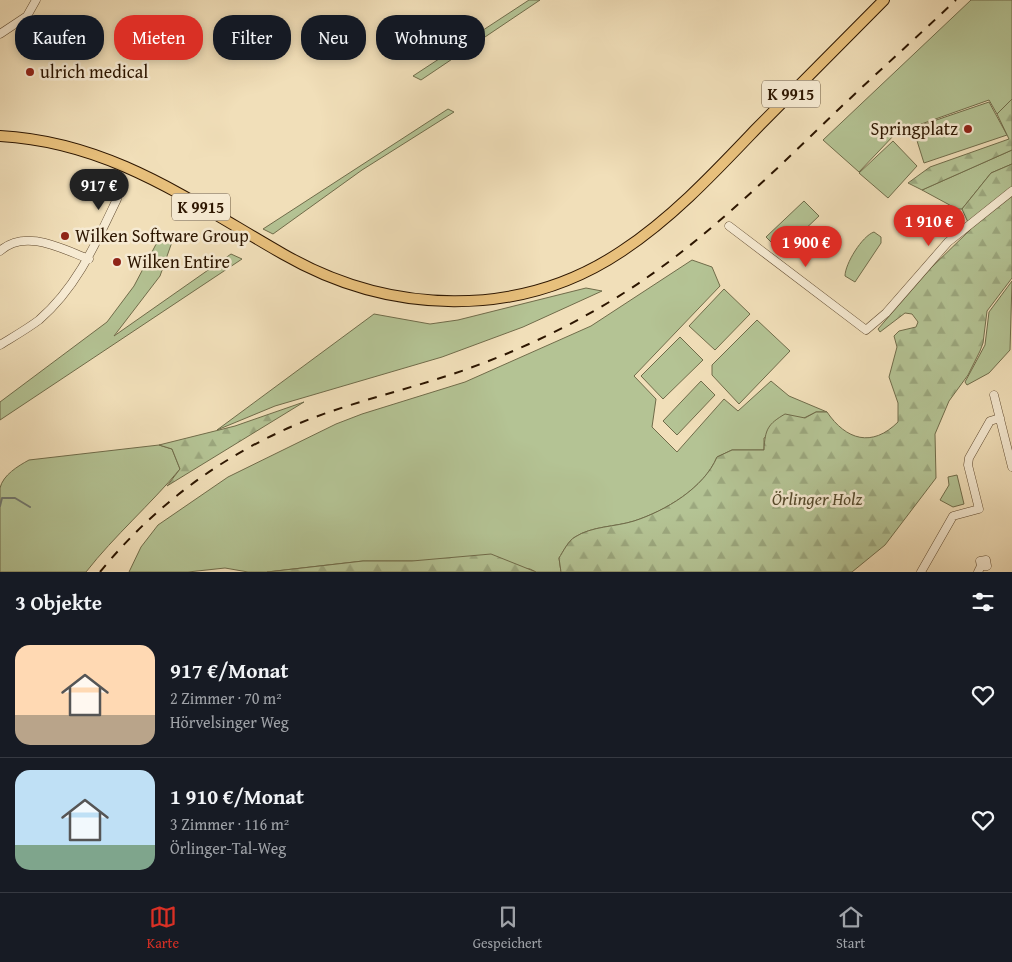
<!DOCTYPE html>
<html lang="de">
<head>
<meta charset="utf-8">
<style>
  body { margin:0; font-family:"Gentium Book Plus",serif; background:#242831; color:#f1f3f6; height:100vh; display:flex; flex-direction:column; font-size:19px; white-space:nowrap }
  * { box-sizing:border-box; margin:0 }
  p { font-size:16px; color:#9ea1a6 }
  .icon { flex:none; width:28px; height:28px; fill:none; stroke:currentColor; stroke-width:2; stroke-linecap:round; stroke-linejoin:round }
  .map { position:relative; height:572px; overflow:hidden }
  .panel { display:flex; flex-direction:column; background:#171b24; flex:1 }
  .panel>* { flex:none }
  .guide { position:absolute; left:15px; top:15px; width:500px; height:45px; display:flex; gap:10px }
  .price { position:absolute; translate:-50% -42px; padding:0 11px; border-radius:18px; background:#d93025; color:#fff; font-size:16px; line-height:32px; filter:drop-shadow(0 1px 2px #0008) }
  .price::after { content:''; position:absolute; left:50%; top:30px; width:15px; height:11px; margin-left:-8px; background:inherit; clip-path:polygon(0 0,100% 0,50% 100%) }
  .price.on { background:#222; color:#fff }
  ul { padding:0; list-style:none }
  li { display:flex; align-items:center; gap:15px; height:125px; padding:0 15px }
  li+li { border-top:1px solid #363941 }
  li span { display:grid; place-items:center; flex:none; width:140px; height:100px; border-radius:15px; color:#555 }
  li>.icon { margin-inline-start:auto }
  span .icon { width:60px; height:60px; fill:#fffc; stroke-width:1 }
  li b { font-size:21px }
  h2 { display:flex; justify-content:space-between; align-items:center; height:60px; padding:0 15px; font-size:21px }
  .tag { padding:0 18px; border-radius:20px; background:#171b24; box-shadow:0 2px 8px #0003; font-size:18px; line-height:45px }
  .tag.on { background:#d93025; color:#fff }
  .tabs { display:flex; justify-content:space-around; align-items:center; height:70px; border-top:1px solid #363941; background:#171b24; font-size:14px; color:#9ea1a6 }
  .tabs a { display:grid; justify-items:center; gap:2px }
  .tabs .on { color:#d93025 }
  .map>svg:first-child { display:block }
  .green { fill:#b4c394; stroke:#706c4a }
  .forest { fill:url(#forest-firs); stroke:#706c4a }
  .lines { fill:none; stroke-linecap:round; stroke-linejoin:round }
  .stream { stroke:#71786f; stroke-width:2 }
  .minor-casing { stroke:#5e482e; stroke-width:9 }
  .major-casing { stroke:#2d1600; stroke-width:12 }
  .minor { stroke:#f6ead2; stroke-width:8 }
  .major { stroke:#e8c07c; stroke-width:10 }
  .rail { stroke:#2d1600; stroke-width:2; stroke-dasharray:9 9; stroke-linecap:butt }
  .poi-dot { fill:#8f2418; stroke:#f6ead2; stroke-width:2 }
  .labels { text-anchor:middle; stroke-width:5; stroke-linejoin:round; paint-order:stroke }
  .shield { fill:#f6ead2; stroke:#69563f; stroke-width:1 }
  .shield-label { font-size:16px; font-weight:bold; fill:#2d1600 }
  .poi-label { font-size:18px; fill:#2d1600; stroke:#f6ead2; text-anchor:start }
  .park-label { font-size:18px; font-style:italic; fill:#564a2c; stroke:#f6ead2 }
</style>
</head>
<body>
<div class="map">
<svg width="1012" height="572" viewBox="0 0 1012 572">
  <defs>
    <pattern id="forest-firs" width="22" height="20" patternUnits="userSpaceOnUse" patternTransform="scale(1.25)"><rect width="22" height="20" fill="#b4c394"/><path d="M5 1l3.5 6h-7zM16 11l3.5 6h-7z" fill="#9ba77e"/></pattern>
  </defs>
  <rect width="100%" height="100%" fill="#f1dfb9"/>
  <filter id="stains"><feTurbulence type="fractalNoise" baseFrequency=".004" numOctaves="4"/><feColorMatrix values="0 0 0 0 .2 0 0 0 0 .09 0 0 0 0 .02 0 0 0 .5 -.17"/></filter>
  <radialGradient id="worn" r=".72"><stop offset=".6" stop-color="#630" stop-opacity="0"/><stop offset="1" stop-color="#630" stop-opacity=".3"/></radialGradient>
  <path class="green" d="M529,0H540L421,80L413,76Z
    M971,0H1012V99L997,114L989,100L896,133L859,172L823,140Z
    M989,102L1007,135L924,163L913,128Z
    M448,109L454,112L362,170L273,234L263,229Z
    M893,141L917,166L888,198L859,173Z
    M1012,150V164L991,173L962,209H957L922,190Z
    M804,201L819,216L781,252L766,237Z
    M163,231L172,242L160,276L114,336L231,254L242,259L0,420V402L107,322L134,286Z
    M874,232L881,237V243L855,282L845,276C845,264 862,236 874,232Z
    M692,260L712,267L720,286L634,376L656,399L652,427L677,452L724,399L738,411L771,381L789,396L827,412H816L764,438V450H732L717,457C704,488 665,511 634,521C615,527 592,526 575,537C568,541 563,552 559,558L561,572H536L530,569L412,561H363L267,572H248L225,568L188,572H129L141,547L158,525L228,477L336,424L362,414L465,382L591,326Z
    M1012,281L1010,350L989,373L967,385L965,382L985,345L989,312Z
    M586,288L602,291L523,327L442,357L275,406L217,430L374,314L430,324L458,320Z
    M724,289L750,314L715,350L689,326Z
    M757,320L790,351L739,404L712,375V365Z
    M680,337L703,360L663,399L641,376Z
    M701,381L715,395L677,435L663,421Z
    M159,445L172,449L180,469C150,505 115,535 86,572H0V488C3,475 18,466 29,460Z
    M957,475L964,504L953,507L940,500L949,485L948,477Z"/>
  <path class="forest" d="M1012,99V150L922,190L908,183L930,167L1009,139L997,114Z
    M1012,164V278L987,311L983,343L980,351L968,375L949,401L935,434L936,478L885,545L852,572H561L559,558C563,552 568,541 575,537C592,526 615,527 634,521C665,511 704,488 717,457L732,450H764C765,429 768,424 785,414L805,418L816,412H827C846,440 872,448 898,422V403L889,377L897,347L894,336L899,331L916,327L918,322L912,314L905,313L880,332L878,329L931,268L971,229L962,209L991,173Z
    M304,402L167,486L180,469L172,449L159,445L235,426Z
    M491,554L536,572H267L363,561H412Z"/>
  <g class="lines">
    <path class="stream" d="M0,506L2,498H15L30,507"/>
    <g class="minor-casing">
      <path id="minor" d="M0,34L27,16L36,0
        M729,226L866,330L886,313L948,242L1012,191
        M0,251C25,228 62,249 89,259
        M0,345C13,337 27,329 39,320C77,287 96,243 117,199
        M994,395L1012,467
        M921,572L953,516L979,509L968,465L969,458L990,421L1000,418
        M978,572L981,566L980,561L986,560L987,566H981"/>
    </g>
    <g class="major-casing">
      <path id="major" d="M0,136C111,142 190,201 283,254C389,315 519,320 622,251C673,217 714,173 756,129C799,86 841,43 884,0"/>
    </g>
    <use href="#minor" class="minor"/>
    <use href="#major" class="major"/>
    <path class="rail" d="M100,572C156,503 228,451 310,419C362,399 418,387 470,368C514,352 558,332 599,308C690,256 765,180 841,107C879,71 918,36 956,0"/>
  </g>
  <g class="poi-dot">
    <circle cx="30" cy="72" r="5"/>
    <circle cx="968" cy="129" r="5"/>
    <circle cx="65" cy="236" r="5"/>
    <circle cx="117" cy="262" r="5"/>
  </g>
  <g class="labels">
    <g class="shield">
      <rect x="762" y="80.5" width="58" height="27" rx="4"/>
      <rect x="172" y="193.5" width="58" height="27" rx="4"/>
    </g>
    <g class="shield-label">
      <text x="791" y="100">K 9915</text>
      <text x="201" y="213">K 9915</text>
    </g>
    <g class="poi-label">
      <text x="40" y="78">ulrich medical</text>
      <text x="958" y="135" text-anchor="end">Springplatz</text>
      <text x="75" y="242">Wilken Software Group</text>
      <text x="127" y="268">Wilken Entire</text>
    </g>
    <g class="park-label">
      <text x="817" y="505">Örlinger Holz</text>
    </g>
  </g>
  <rect width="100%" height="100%" filter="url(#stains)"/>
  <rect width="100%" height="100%" fill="url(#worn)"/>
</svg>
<b class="price on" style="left:99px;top:211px">917 €</b>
<b class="price" style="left:929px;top:247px">1 910 €</b>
<b class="price" style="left:806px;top:268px">1 900 €</b>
<div class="guide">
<a class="tag">Kaufen</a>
<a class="tag on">Mieten</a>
<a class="tag">Filter</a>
<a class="tag">Neu</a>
<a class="tag">Wohnung</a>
</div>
</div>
<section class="panel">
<h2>3 Objekte<svg class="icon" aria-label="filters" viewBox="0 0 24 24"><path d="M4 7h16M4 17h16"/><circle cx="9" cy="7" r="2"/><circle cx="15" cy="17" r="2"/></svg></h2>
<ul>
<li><span style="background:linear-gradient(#ffd9b3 70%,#b9a48a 0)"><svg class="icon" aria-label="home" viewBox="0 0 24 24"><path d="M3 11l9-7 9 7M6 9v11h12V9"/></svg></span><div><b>917 €/Monat</b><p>2 Zimmer · 70 m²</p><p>Hörvelsinger Weg</p></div><svg class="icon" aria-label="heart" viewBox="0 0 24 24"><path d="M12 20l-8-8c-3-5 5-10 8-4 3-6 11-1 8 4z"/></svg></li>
<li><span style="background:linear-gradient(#bfe0f5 75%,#7fa58c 0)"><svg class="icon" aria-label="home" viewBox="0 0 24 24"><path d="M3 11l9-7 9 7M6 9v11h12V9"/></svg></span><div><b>1 910 €/Monat</b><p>3 Zimmer · 116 m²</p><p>Örlinger-Tal-Weg</p></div><svg class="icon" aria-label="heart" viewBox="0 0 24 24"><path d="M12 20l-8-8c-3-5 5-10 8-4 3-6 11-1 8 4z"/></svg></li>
</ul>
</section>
<nav class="tabs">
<a class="on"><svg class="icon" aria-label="map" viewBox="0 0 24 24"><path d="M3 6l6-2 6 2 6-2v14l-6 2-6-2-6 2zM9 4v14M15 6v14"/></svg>Karte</a>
<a><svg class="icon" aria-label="saved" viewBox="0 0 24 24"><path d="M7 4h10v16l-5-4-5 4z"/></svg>Gespeichert</a>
<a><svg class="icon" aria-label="home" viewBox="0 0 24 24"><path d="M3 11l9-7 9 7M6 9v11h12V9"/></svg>Start</a>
</nav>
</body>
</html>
